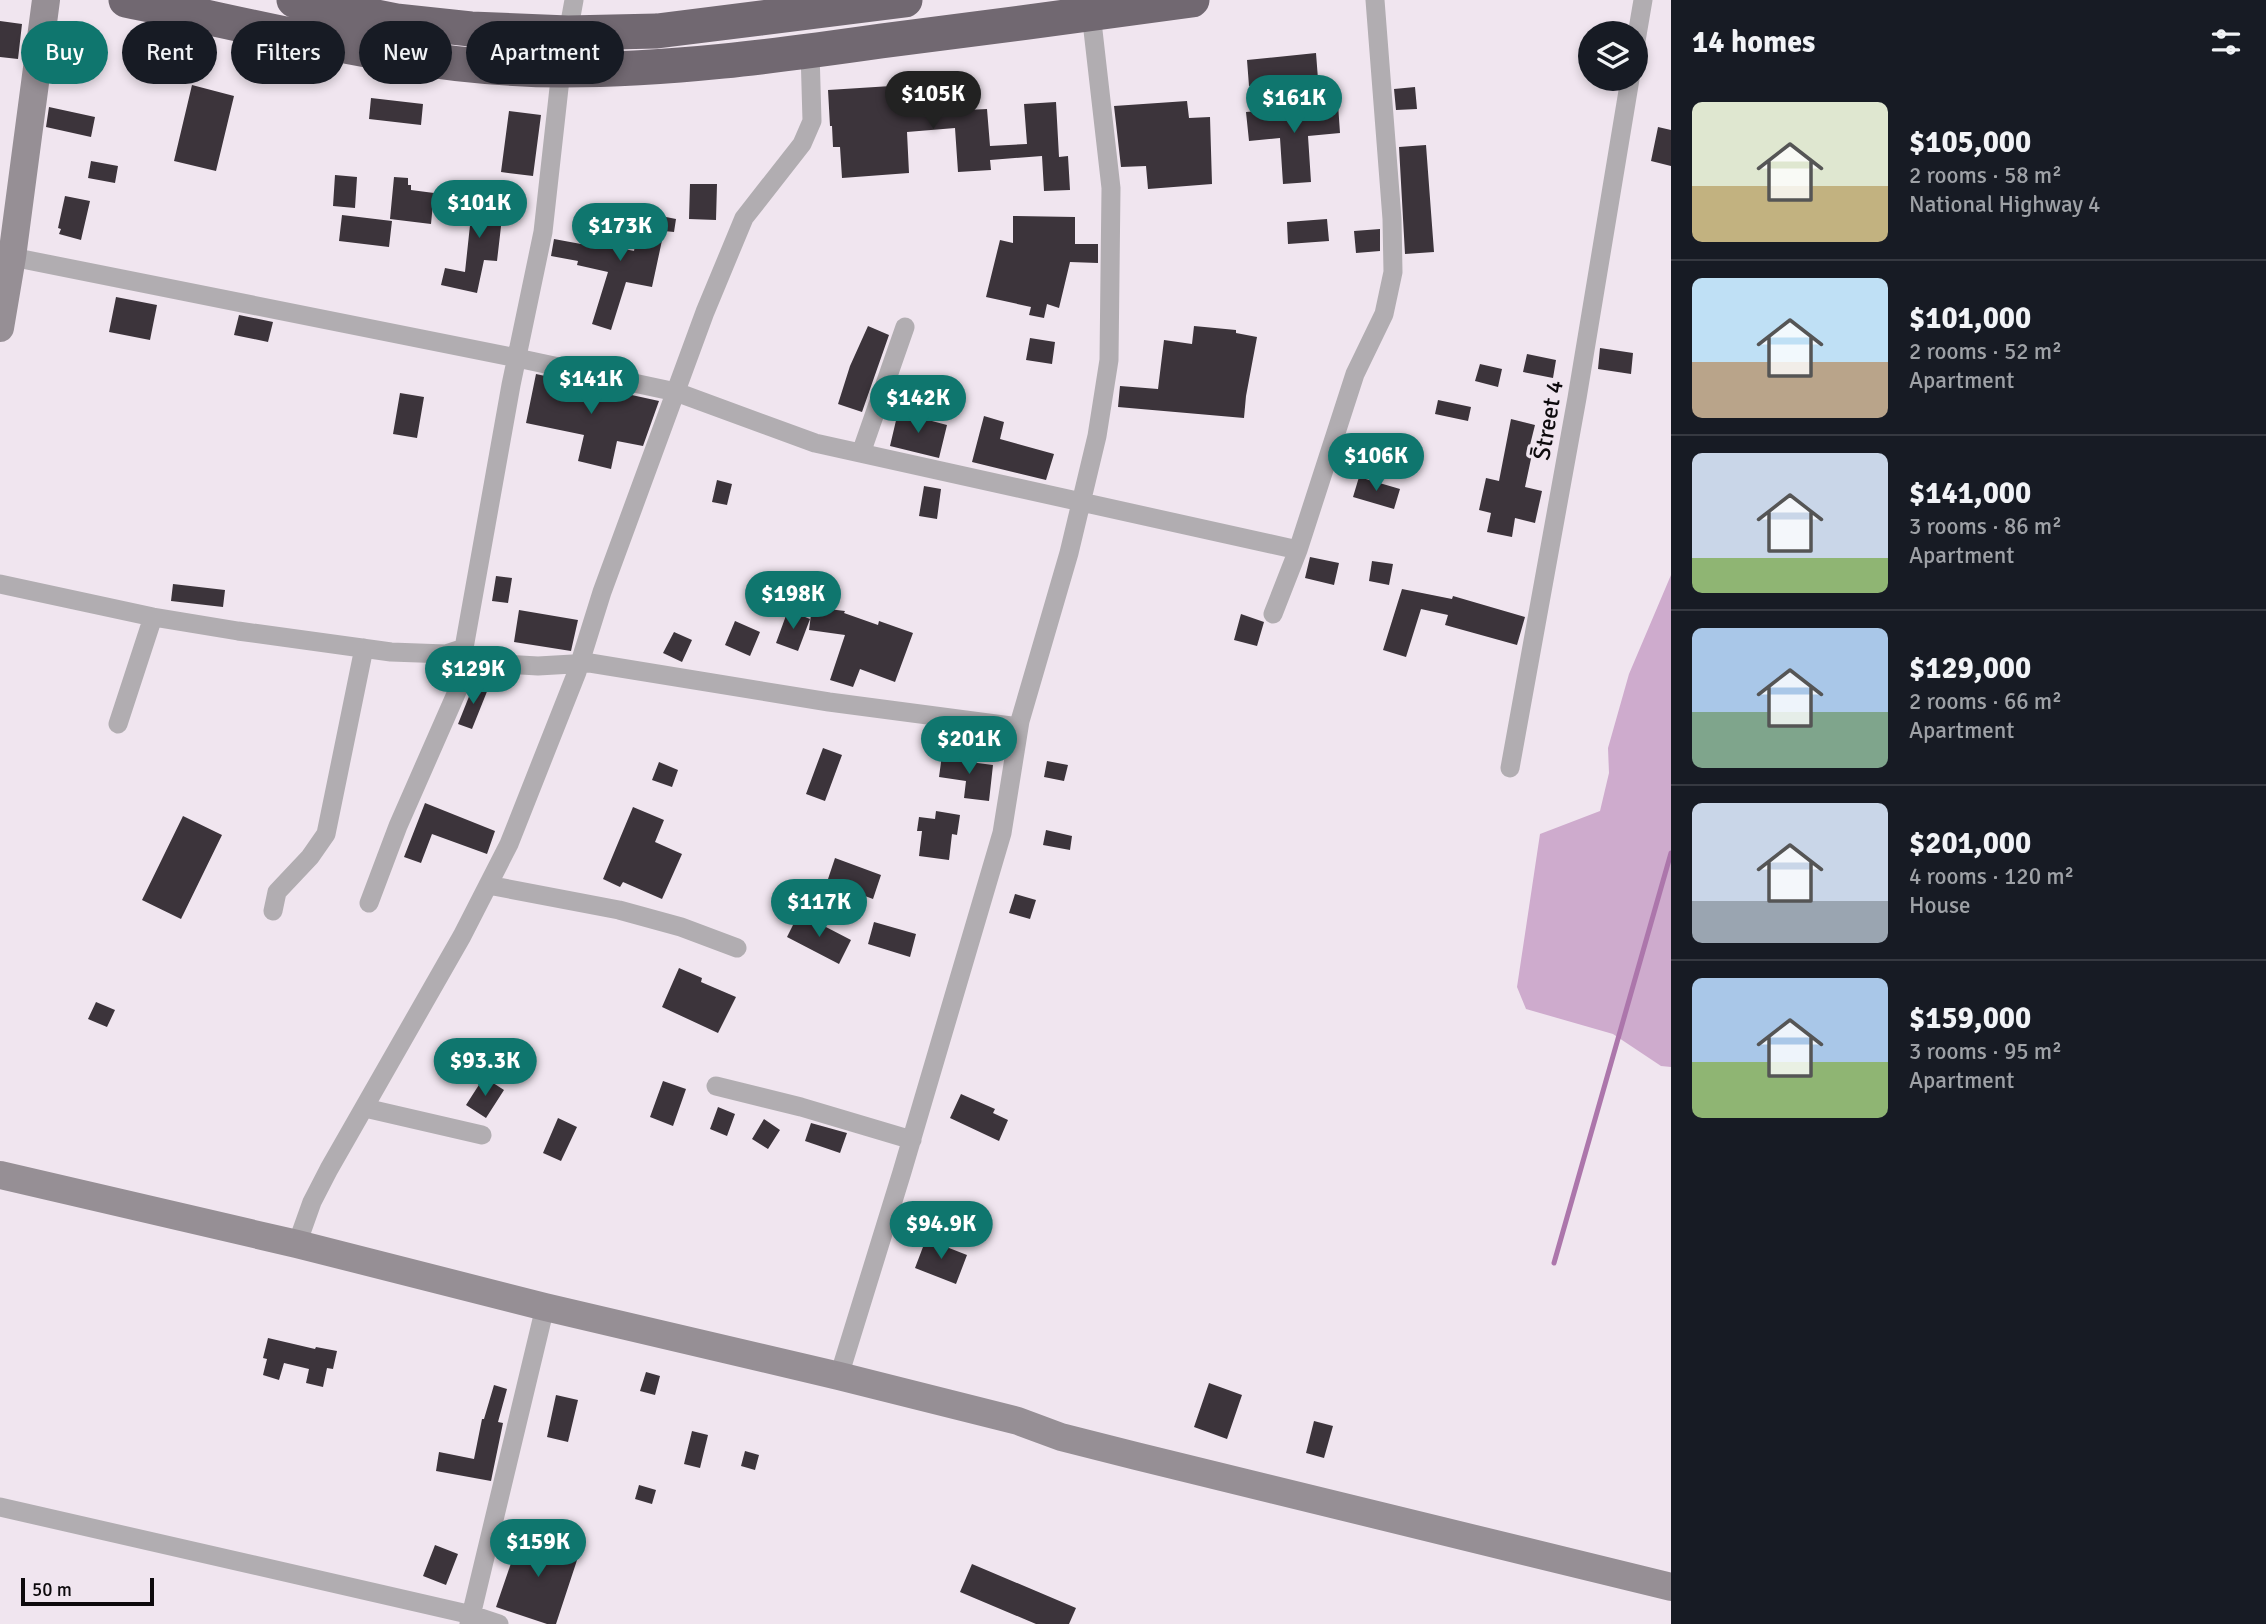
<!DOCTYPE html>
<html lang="en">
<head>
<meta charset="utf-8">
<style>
  body { margin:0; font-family:Signika,sans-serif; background:#242831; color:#f1f3f6; height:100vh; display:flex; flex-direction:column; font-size:26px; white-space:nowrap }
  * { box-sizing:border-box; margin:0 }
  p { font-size:23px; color:#9ea1a6 }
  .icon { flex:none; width:38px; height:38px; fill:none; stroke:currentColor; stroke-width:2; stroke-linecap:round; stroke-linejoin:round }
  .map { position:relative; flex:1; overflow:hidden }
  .panel { display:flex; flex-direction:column; background:#171b24; width:595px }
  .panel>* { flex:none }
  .guide { position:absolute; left:21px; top:21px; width:665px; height:63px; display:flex; gap:14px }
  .tools { position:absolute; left:1578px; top:21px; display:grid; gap:14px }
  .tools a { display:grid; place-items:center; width:70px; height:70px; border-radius:50%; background:#171b24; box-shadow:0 4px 10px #0003; font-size:35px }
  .scale { position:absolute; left:21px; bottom:18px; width:133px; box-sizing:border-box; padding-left:7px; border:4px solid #0d0a0d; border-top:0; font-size:19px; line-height:24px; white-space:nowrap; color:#0d0a0d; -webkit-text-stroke:5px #f0e5ef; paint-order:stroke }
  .price { position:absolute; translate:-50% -60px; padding:0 16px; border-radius:24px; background:#0f766e; color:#fff; font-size:23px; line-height:46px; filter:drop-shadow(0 2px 4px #0008) }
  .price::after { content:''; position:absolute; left:50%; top:42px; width:21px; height:16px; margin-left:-10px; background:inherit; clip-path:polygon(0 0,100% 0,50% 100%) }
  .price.active { background:#222; color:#fff }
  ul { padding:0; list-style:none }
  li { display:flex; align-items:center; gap:21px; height:175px; padding:0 21px }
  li+li { border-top:2px solid #363941 }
  li span { display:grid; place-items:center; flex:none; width:196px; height:140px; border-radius:10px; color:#555 }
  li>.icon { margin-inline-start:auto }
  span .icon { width:84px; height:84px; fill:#fffc; stroke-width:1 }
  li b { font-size:30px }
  h2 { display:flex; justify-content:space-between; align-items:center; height:84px; padding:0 21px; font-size:30px }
  .pill { padding:0 24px; border-radius:32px; background:#171b24; box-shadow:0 4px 10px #0003; font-size:24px; line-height:63px }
  .pill.active { background:#0f766e; color:#fff }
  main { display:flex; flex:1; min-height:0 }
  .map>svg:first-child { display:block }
  .green { fill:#ceabcd }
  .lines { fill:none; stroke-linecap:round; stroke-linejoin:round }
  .stream { stroke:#ac76ab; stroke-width:5 }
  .building { fill:#3c343b }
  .street { stroke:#b1adb1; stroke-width:19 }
  .secondary { stroke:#968f95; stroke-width:28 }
  .highway { stroke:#716871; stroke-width:35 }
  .labels { text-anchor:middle; stroke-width:7; stroke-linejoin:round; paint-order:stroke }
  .street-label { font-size:24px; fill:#0d0a0d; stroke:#f0e5ef }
</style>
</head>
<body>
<main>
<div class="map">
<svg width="1671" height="1624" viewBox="0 0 1671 1624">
  <rect width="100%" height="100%" fill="#f0e5ef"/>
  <path class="green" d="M1671,575V1067L1661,1066L1613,1034L1526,1009L1517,987L1540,834L1600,811L1609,773L1608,748L1629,674Z"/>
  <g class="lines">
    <path class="stream" d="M1554,1263L1671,853"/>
  </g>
  <path class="building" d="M0,21L22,24L18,59L0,57Z
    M1316,53L1318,79L1249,86L1247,60Z
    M943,73L947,111L987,109L990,146L1027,144L1024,104L1056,102L1059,157L1068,156L1070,190L1044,191L1042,156L990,160L991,170L958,172L955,128L907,132L909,173L842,178L840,147H833L832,126H830L828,90L907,85L906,77Z
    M192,85L234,96L216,171L174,161Z
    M1415,87L1417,109L1396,110L1394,89Z
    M371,98L423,104L421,125L369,119Z
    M1187,101L1189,118L1210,117L1212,184L1148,189L1146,166L1121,167L1114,106Z
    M1338,104L1340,133L1308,136L1311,182L1283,184L1280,138L1249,141L1246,112Z
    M49,107L95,117L91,137L46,127Z
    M509,111L541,115L533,176L501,172Z
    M1658,127L1671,130V166L1651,161Z
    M1426,145L1434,252L1405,254L1399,147Z
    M91,161L118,166L115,183L88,178Z
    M335,175L357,177L355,208L333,206Z
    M394,177L408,178V185H411V190L434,193L431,224L390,219Z
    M690,184H717L716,220L689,219Z
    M474,188L505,192L497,261L484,260L477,293L441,285L445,268L465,272Z
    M65,196L90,201L81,240L59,234L61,229L58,228Z
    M641,212L676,219L674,232L664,231L652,287L626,282L611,330L592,324L608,272L577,265L578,261L551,256L554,239L581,244L582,240L634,251Z
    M342,215L392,221L389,247L339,241Z
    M1013,216L1075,217V244H1098V263L1070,262L1059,308L1047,304L1044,318L1029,315L1031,307L986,297L1000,240L1013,243Z
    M1327,219L1329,241L1288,244L1287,222Z
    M1380,229V251L1356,253L1354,231Z
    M116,297L157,305L150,340L109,332Z
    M239,315L273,322L268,342L234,335Z
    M868,326L889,335L862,412L838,404L850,366Z
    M1194,326L1236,330V333L1257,337L1246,396L1244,418L1118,407L1120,386L1158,389L1164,340L1192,344Z
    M1030,338L1055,342L1052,364L1026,360Z
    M1600,348L1633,353L1631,374L1598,369Z
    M1527,354L1556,360L1553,378L1523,372Z
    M1480,364L1502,369L1498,387L1475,381Z
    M536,374L659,401L643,446L617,441L611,469L578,461L584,435L526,423Z
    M400,393L424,397L417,438L393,434Z
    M1438,400L1471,407L1468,421L1435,414Z
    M898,412L947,425L939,458L890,446Z
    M984,416L1004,422L1000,439L1054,454L1046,480L972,462Z
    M1511,419L1535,425L1528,453L1532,454L1525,487L1542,491L1535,523L1515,518L1512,537L1487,532L1491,513L1479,510L1486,478L1499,481Z
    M1359,477L1400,489L1394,509L1353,497Z
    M717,480L732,484L727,505L712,502Z
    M924,486L941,489L937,519L919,516Z
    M1310,557L1339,563L1334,585L1305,578Z
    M1372,561L1393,564L1389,585L1369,581Z
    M496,576L512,578L508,603L492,601Z
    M173,584L225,590L223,607L171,601Z
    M1402,589L1452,599L1453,596L1525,617L1517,645L1445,625L1448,615L1421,609L1406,657L1383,650Z
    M812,607L845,611L844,613L878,625L879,621L913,633L895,682L860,669L853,687L830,680L845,635L809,630Z
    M519,610L578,620L571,651L514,642Z
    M788,610L810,619L798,651L776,643Z
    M1241,614L1264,622L1257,646L1234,640Z
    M735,621L760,632L750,656L725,645Z
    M674,632L692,640L682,662L663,653Z
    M474,684L488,689L472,729L458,724Z
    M823,748L842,755L825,801L806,794Z
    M942,755L963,758L962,761L993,765L989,801L964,798L966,781L939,777Z
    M1047,761L1068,765L1064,781L1044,777Z
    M659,762L678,770L672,787L652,780Z
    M425,803L495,831L487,854L432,834L421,863L404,857Z
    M633,807L664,820L655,842L682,854L662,899L623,882L620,887L603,879Z
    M936,811L960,815L957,835L952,834L949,860L919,856L922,831H917L919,817L935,819Z
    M183,816L222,835L181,919L142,900Z
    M1046,830L1072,836L1070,850L1043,845Z
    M835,858L881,875L873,899L827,882Z
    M1015,894L1036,900L1030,919L1009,913Z
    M799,913L851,940L839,964L787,937Z
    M874,922L916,934L910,957L868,944Z
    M679,968L702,978L701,982L736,997L718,1033L662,1007Z
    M96,1002L115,1010L107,1027L88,1019Z
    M484,1077L504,1090L486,1118L466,1105Z
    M663,1081L686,1089L673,1126L650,1117Z
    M961,1094L995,1109L993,1113L1008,1120L999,1141L950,1118Z
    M718,1107L735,1114L727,1136L710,1129Z
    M558,1118L577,1127L561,1161L543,1153Z
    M764,1119L780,1130L768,1149L752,1139Z
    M811,1123L847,1133L840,1153L805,1141Z
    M926,1239L967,1255L956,1284L915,1268Z
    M268,1338L315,1349L316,1347L337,1351L333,1369L327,1368L323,1387L306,1383L309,1369L284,1363L279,1380L263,1375L267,1359L263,1358Z
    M646,1372L660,1376L655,1395L640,1391Z
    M1209,1383L1242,1395L1227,1439L1194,1427Z
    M494,1385L507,1389L498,1422L503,1423L491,1481L436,1471L439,1452L474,1459L482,1419H484Z
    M556,1395L578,1400L568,1442L547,1437Z
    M1314,1421L1333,1426L1324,1458L1306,1453Z
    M692,1431L708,1435L700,1468L684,1464Z
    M745,1451L759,1455L755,1470L741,1466Z
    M639,1485L656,1490L652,1504L635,1499Z
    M522,1531L580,1551L556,1624H547L496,1607Z
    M435,1545L458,1554L446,1585L423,1576Z
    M972,1564L1076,1608L1069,1624H1036L960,1592Z"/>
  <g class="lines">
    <path class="street" d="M568,33L574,0
      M1636,41L1643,0
      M12,257L517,358L676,392L815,443L1298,550
      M861,453L905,327
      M0,584L153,617L238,631L391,652L446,654L464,648L470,662L538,666L590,663L829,702L1019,727
      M1273,614L1298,550L1355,374L1384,314L1393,272L1392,219L1375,0
      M464,648L511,385L543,232L561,70
      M118,724L153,617
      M1510,768L1577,398L1630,79
      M488,885L619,910L681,927L737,948
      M369,903L398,826L470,662
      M273,911L277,892L310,857L326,834L364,648
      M716,1086L801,1107L912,1140
      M365,1108L482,1135
      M297,1244L312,1202L329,1169L462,936L509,844L577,672L602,592L705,312L744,218L802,144L812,121L810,51
      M839,1376L902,1172L1002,833L1020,721L1069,553L1097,436L1109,360L1111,188L1091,13
      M0,1507L472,1615L499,1624
      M469,1624L545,1307"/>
    <path class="secondary" d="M0,328L12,257L46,0
      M0,1175L297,1244L545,1307L839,1376L1018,1421L1061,1437L1136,1456L1671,1587"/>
    <path class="highway" d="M126,0C269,29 417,70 563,70C670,70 776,56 881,41C985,28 1088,14 1192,0
      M294,0L396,21L471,29L568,33L657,31L905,0"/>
  </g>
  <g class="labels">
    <g class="street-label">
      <text transform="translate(1548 420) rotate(-80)" y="8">S̄treet 4</text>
    </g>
  </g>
</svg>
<div class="tools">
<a><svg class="icon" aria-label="layers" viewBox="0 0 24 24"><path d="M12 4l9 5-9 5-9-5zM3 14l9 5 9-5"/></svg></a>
</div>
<div class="scale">50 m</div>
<b class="price active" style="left:933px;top:131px">$105K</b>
<b class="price" style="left:1294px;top:135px">$161K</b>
<b class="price" style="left:479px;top:240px">$101K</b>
<b class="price" style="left:620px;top:263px">$173K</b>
<b class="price" style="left:591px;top:416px">$141K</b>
<b class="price" style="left:918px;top:435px">$142K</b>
<b class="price" style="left:1376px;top:493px">$106K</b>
<b class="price" style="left:793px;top:631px">$198K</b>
<b class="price" style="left:473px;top:706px">$129K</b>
<b class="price" style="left:969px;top:776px">$201K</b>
<b class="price" style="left:819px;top:939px">$117K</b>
<b class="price" style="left:485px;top:1098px">$93.3K</b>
<b class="price" style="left:941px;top:1261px">$94.9K</b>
<b class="price" style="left:538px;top:1579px">$159K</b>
<div class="guide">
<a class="pill active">Buy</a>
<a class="pill">Rent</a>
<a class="pill">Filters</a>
<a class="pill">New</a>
<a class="pill">Apartment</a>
</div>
</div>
<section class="panel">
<h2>14 homes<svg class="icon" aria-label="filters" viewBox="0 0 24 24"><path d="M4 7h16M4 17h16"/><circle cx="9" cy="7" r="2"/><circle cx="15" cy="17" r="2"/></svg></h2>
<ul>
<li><span style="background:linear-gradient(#dfe7d0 60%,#c2b280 0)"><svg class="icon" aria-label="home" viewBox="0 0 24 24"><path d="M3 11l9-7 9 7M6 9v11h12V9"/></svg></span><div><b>$105,000</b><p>2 rooms · 58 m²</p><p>National Highway 4</p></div></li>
<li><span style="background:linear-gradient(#bfe0f5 60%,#b9a48a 0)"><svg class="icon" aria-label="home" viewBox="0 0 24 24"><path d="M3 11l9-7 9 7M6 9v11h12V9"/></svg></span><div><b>$101,000</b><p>2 rooms · 52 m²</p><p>Apartment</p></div></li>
<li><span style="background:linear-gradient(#c9d6e8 75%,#8fb573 0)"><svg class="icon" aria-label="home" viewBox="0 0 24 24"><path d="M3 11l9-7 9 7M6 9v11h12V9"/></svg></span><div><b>$141,000</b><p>3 rooms · 86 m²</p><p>Apartment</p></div></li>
<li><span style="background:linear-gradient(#a9c7e8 60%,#7fa58c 0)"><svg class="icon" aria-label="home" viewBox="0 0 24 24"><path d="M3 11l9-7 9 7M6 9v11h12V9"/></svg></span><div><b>$129,000</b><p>2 rooms · 66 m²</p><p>Apartment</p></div></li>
<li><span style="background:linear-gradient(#c9d6e8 70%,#9aa5b1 0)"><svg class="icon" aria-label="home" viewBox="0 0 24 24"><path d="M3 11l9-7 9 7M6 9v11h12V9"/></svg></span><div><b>$201,000</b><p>4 rooms · 120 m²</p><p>House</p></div></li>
<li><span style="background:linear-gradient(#a9c7e8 60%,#8fb573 0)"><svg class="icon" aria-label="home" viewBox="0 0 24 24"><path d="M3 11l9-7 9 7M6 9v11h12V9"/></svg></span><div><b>$159,000</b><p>3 rooms · 95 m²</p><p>Apartment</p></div></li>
</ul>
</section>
</main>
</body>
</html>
